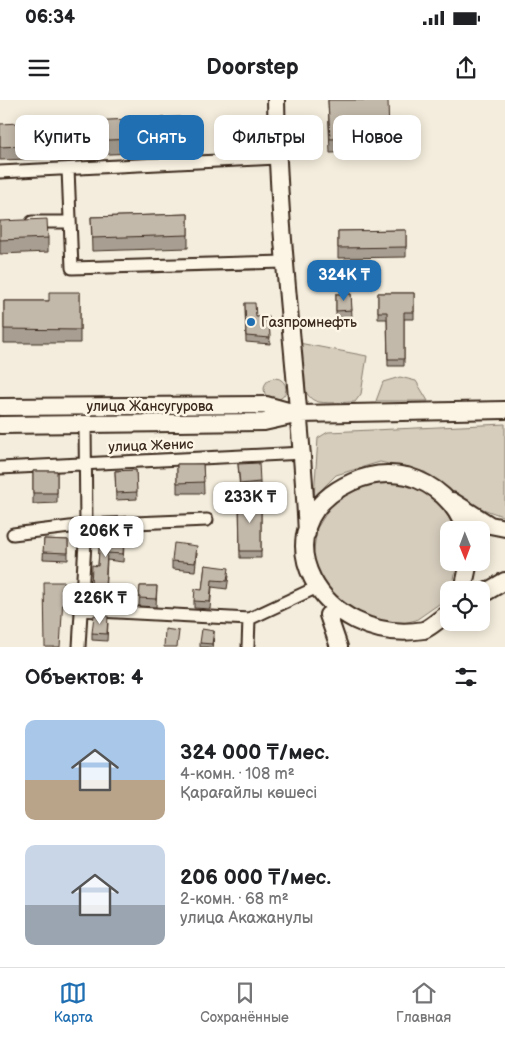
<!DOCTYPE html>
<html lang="ru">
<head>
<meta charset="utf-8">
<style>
  body { margin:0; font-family:"Balsamiq Sans",sans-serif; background:#f2f2f2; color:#202124; height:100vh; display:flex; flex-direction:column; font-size:19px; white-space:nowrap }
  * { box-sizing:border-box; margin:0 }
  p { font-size:16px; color:#757577 }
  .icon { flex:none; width:28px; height:28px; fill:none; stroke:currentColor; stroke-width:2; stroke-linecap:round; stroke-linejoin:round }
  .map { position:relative; height:547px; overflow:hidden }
  .panel { display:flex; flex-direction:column; background:#fff; flex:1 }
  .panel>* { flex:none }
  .guide { position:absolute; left:15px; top:15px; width:475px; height:45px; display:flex; gap:10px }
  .needle { width:32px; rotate:179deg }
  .fabs { position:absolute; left:440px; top:421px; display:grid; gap:10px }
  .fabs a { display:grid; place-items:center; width:50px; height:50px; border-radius:10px; background:#fff; box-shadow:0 2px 12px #0003; font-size:25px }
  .price { position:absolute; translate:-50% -42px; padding:0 11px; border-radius:10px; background:#fff; color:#222; font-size:16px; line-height:32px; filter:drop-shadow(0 1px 2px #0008) }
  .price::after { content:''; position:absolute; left:50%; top:30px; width:15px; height:11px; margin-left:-8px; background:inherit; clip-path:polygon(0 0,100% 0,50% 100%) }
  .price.selected { background:#1f6fb2; color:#fff }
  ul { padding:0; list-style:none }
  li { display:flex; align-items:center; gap:15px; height:125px; padding:0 25px }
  li span { display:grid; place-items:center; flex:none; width:140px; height:100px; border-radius:10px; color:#555 }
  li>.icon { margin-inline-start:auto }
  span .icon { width:60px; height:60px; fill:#fffc; stroke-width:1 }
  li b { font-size:21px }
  h2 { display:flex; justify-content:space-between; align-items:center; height:60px; padding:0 25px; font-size:21px }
  .chip { padding:0 18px; border-radius:10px; background:#fff; box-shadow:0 2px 12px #0003; font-size:18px; line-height:45px }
  .chip.selected { background:#1f6fb2; color:#fff }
  .status { display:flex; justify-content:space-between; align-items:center; height:35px; padding:0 25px; background:#fff; direction:ltr }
  .status svg { height:14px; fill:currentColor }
  header { display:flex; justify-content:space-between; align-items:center; height:65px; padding:0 25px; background:#fff; font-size:22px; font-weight:700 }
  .dock { display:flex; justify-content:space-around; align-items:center; height:70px; border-top:1px solid #e0e0e0; background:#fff; font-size:14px; color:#757577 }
  .dock a { display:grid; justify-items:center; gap:2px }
  .dock .selected { color:#1f6fb2 }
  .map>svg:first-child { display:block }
  .green { fill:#d6cdbd; stroke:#887c6e }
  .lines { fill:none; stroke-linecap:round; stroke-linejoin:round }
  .street-casing { stroke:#3b2a1e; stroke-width:15 }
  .secondary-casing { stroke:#3b2a1e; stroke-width:20 }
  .street { stroke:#fcf5e5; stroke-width:11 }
  .secondary { stroke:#fcf5e5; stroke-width:16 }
  .wall { fill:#a89f92; stroke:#3b2a1e }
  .shaded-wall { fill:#888277; stroke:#3b2a1e }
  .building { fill:#c3b9aa; stroke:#3b2a1e }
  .poi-dot { fill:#1f6fb2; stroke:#fcf5e5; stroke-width:2 }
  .labels { text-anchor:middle; stroke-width:5; stroke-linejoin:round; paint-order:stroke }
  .poi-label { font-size:14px; fill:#3b2a1e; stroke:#fcf5e5; text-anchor:start }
  .street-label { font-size:14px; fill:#3b2a1e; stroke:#fcf5e5 }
</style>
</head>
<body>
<div class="status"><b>06:34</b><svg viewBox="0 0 49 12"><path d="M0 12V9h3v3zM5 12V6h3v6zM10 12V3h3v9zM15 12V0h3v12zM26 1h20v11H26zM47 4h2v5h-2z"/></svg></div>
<header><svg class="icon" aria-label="menu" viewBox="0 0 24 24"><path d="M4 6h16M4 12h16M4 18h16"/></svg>Doorstep<svg class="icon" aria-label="share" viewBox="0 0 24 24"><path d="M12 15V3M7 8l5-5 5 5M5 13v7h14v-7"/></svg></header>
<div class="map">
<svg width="505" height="547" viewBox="0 0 505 547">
  <rect width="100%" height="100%" fill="#f4eddd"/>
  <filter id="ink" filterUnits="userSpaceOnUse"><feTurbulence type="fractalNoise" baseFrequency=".02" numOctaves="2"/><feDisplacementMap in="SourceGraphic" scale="10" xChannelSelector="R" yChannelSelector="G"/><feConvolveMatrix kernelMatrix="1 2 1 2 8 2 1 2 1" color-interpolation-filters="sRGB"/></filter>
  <g filter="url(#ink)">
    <path class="green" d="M299,243L367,256L361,294L355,302C344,302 331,304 319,302C298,299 300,259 299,243Z
      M400,277L416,281L428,301H376L383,282Z
      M264 289a11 11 0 1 1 22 0a11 11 0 1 1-22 0Z
      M505,324V417L469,404L425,372L380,362L336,375L314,397L318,338L328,332Z
      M383,381C392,382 403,382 411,385C429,392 449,411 454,430H449V462L457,463L454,479L439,504L416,520L388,527L360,522L319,484L313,456L317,428L332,404L355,387Z"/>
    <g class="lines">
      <g class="street-casing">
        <path id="street" d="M68,69L72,168L284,162
          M0,72L277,58
          M32,122H70
          M0,368L304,353
          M13,434L86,425L207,420
          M80,510L249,519
          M79,547L86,425L85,324
          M248,547L249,519L311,490"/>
      </g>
      <g class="secondary-casing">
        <path id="secondary" d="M276,0C278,145 300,288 307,433
          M0,307L266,305L295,313
          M0,325L264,322L300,314L505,310
          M452,401L490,425L505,428
          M463,490L469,462
          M481,495L505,481
          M449,513C440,518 433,526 424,530C321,547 254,426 352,382C369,374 388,372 407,376C435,384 456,403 465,430
          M328,515L339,547"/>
      </g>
      <use href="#street" class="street"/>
      <use href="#secondary" class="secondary"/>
    </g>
    <path class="wall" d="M328,0L389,37V51L330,53Z
      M85,21L181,37V51L86,55Z
      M0,24L61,44V58L0,60Z
      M188,114V148L92,151L91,117Z
      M0,121L48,138V152L0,154Z
      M406,130V157L338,158V131Z
      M80,192V243H4V201H49Z
      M378,193H414V219H404V266H388L387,219H378Z
      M336,194H351L352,218H336Z
      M245,203L256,217H269L270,244L246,242Z
      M177,364H203L204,393H177Z
      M238,364L260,382V390L240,391Z
      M136,370L137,399L116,400L115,371Z
      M33,371H57V403L33,404Z
      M239,398H261V458H240Z
      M100,435L124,445L123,462L107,460L105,494L91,493V486L98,466Z
      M44,439L68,440V460L43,459Z
      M197,453L195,471L172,469V461Z
      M205,465L229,476L227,489L212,487L210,509L194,508V501L202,490Z
      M140,486H157L156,507L139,506Z
      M108,523L107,541L92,540V533Z
      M214,538L213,547H200V543Z"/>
    <path class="shaded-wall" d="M214,531V538L213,547H212Z"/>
    <path class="building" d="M328,0H388L389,37L330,39Z
      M180,17L181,37L86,41L85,21Z
      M60,21L61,44L0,47V24Z
      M188,114V135L92,138L91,117Z
      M47,119L48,138L0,140V121Z
      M406,130V147L338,148V131Z
      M49,192H80V230L4,229V201H49Z
      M378,193H414V212H404V259H388L387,212H378Z
      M336,194H351L352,210L336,211Z
      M245,203H255L256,217H269L270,238L246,236Z
      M259,363L260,382L240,384L238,364Z
      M177,364H203L204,382L177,383Z
      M136,370L137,392L116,393L115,371Z
      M33,371H57V393H33Z
      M239,398H261V451H240Z
      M100,435L124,437L123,454L107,453L105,487L91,486L92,465L98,466Z
      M44,439L68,440V453L43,452Z
      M174,443L197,446L195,463L172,461Z
      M205,465L229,468L227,481L212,480L210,502L194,501L195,489L202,490Z
      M44,482H64L60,547H45Z
      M140,486H157L156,499L139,498Z
      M94,515L108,516L107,534L92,533Z
      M165,529L179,531L177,547H164Z
      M202,529L214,531L212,544L200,543Z"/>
  </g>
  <circle class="poi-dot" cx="251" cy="222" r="5"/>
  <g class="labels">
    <g class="poi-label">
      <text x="261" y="227">Газпромнефть</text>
    </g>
    <g class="street-label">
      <text x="150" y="311">улица Жансугурова</text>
      <text transform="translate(151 345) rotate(-2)" y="5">улица Женис</text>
    </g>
  </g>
</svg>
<div class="fabs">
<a><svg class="needle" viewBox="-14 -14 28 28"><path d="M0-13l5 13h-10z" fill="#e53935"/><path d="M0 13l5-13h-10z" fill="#757577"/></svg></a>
<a><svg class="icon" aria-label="locate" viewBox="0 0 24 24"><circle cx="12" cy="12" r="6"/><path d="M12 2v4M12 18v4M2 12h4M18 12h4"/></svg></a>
</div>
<b class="price selected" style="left:344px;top:202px">324K ₸</b>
<b class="price" style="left:250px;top:424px">233K ₸</b>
<b class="price" style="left:106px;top:458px">206K ₸</b>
<b class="price" style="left:100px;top:525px">226K ₸</b>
<div class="guide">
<a class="chip">Купить</a>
<a class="chip selected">Снять</a>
<a class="chip">Фильтры</a>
<a class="chip">Новое</a>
</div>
</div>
<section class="panel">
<h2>Объектов: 4<svg class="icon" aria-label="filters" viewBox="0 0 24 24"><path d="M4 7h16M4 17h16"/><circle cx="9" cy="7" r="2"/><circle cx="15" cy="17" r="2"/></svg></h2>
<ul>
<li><span style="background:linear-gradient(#a9c7e8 60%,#b9a48a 0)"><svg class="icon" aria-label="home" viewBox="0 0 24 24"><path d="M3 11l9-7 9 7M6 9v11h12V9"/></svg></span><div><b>324 000 ₸/мес.</b><p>4-комн. · 108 m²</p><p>Қарағайлы көшесі</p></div></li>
<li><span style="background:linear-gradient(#c9d6e8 60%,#9aa5b1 0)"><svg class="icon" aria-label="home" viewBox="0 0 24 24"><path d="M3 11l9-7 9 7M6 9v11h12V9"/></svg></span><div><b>206 000 ₸/мес.</b><p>2-комн. · 68 m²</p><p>улица Акажанулы</p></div></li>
</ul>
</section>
<nav class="dock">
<a class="selected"><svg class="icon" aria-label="map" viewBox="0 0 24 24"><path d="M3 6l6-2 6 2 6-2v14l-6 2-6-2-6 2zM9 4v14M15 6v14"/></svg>Карта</a>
<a><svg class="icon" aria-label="saved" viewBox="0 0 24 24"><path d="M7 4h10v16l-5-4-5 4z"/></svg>Сохранённые</a>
<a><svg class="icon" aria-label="home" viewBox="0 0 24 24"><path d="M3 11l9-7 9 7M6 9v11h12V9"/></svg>Главная</a>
</nav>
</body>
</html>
